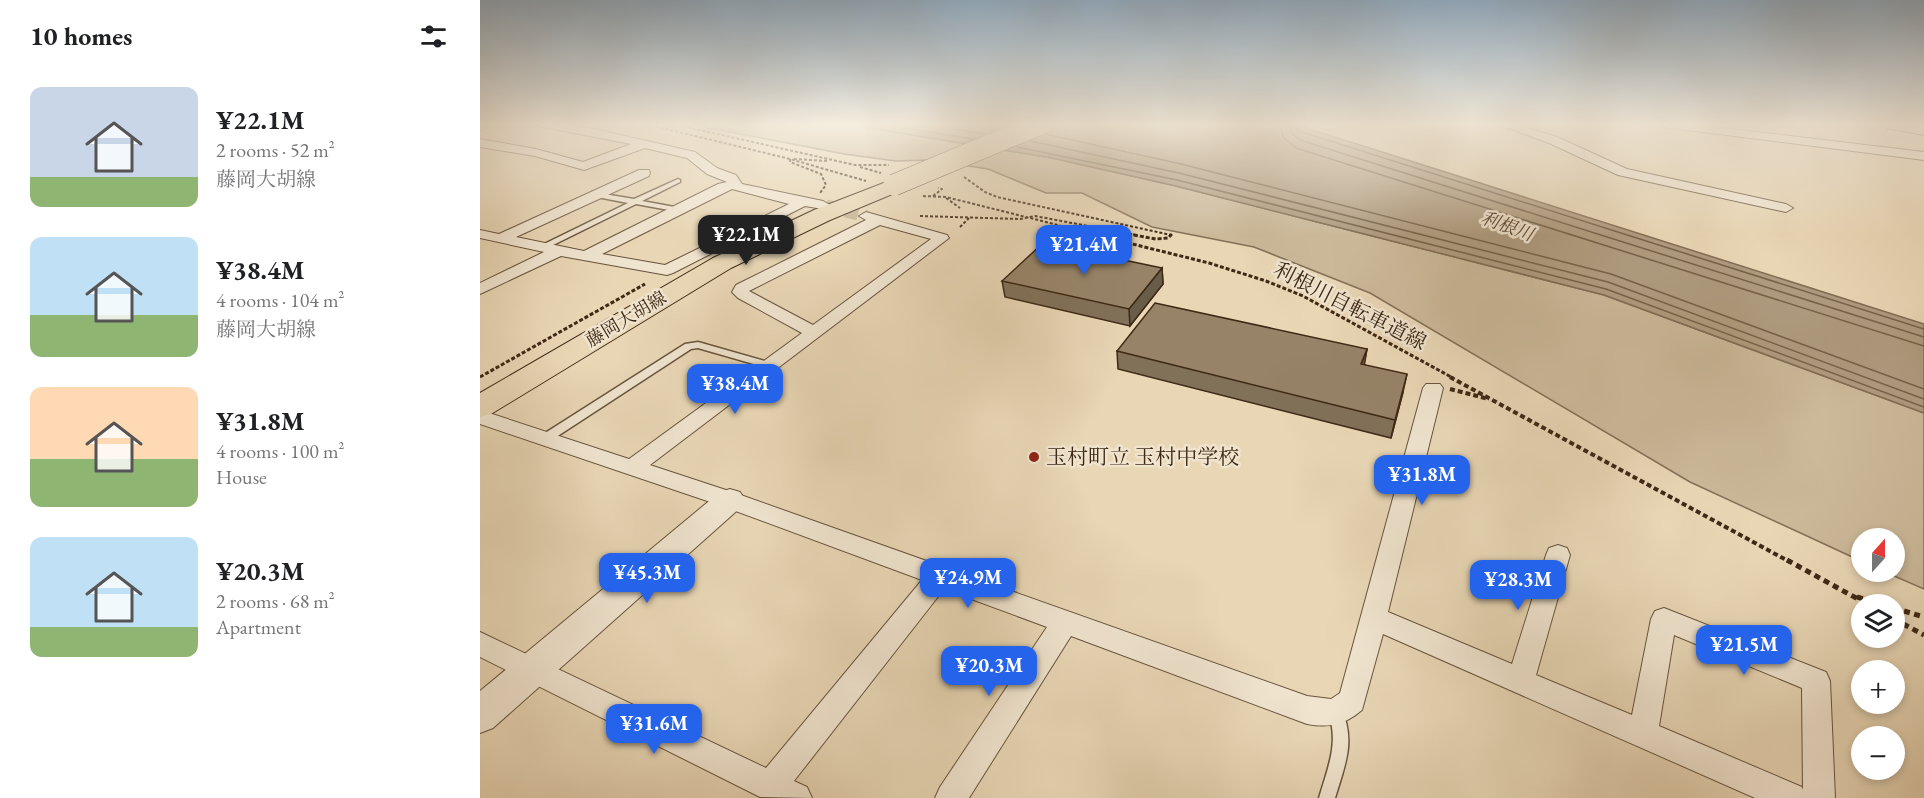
<!DOCTYPE html>
<html lang="en">
<head>
<meta charset="utf-8">
<style>
  body { margin:0; font-family:"EB Garamond","Noto Serif JP",serif; background:#f6f6f6; color:#202124; height:100vh; display:flex; flex-direction:column; font-size:22px; white-space:nowrap }
  * { box-sizing:border-box; margin:0 }
  p { font-size:20px; color:#757577 }
  .icon { flex:none; width:33px; height:33px; fill:none; stroke:currentColor; stroke-width:2; stroke-linecap:round; stroke-linejoin:round }
  .map { position:relative; flex:1; overflow:hidden }
  .side { display:flex; flex-direction:column; background:#fff; width:480px }
  .side>* { flex:none }
  .needle { width:39px; rotate:21deg }
  .fabs { position:absolute; left:1371px; top:528px; display:grid; gap:12px }
  .fabs a { display:grid; place-items:center; width:54px; height:54px; border-radius:50%; background:#fff; box-shadow:0 3px 9px #0003; font-size:30px }
  .price { position:absolute; translate:-50% -51px; padding:0 14px; border-radius:12px; background:#2563eb; color:#fff; font-size:20px; line-height:39px; filter:drop-shadow(0 2px 3px #0008) }
  .price::after { content:''; position:absolute; left:50%; top:36px; width:18px; height:14px; margin-left:-9px; background:inherit; clip-path:polygon(0 0,100% 0,50% 100%) }
  .price.current { background:#222; color:#fff }
  ul { padding:0; list-style:none }
  li { display:flex; align-items:center; gap:18px; height:150px; padding:0 30px }
  li span { display:grid; place-items:center; flex:none; width:168px; height:120px; border-radius:12px; color:#555 }
  li>.icon { margin-inline-start:auto }
  span .icon { width:72px; height:72px; fill:#fffc; stroke-width:1 }
  li b { font-size:26px }
  h2 { display:flex; justify-content:space-between; align-items:center; height:72px; padding:0 30px; font-size:26px }
  main { display:flex; flex:1; min-height:0 }
  .map>svg:first-child { display:block }
  .green { fill:#cbb99a; stroke:#847158; stroke-width:1.5 }
  .water { fill:#ae9b7f; stroke:#816d55; stroke-width:1.5 }
  .lines { fill:none; stroke-linecap:round; stroke-linejoin:round }
  .shore { stroke:#76624a; stroke-width:1.5 }
  .minor-tunnel { stroke:#c6b395; stroke-width:13; stroke-dasharray:13 7; stroke-linecap:butt }
  .service-casing { stroke:#68543d; stroke-width:3 }
  .minor-casing { stroke:#68543d; stroke-width:2 }
  .tertiary-casing { stroke:#68543d; stroke-width:2 }
  .primary-casing { stroke:#3e2915; stroke-width:2 }
  .path-far3 { stroke:#3e2915; stroke-width:2; stroke-dasharray:3 2; stroke-linecap:butt }
  .path-far2 { stroke:#3e2915; stroke-width:3; stroke-dasharray:4 2; stroke-linecap:butt }
  .path-far1 { stroke:#3e2915; stroke-width:4; stroke-dasharray:5 3; stroke-linecap:butt }
  .path { stroke:#3e2915; stroke-width:5; stroke-dasharray:6 4.5; stroke-linecap:butt }
  .service { fill:#f0e4cf; fill-rule:evenodd }
  .minor { fill:#f0e4cf; fill-rule:evenodd }
  .tertiary { fill:#f0e4cf; fill-rule:evenodd }
  .primary { fill:#e8d6b5; fill-rule:evenodd }
  .primary-bridge-casing { stroke:#3e2915; stroke-width:22; stroke-linecap:butt }
  .primary-bridge { stroke:#e8d6b5; stroke-width:21 }
  .wall { fill:#817159; stroke:#3e2915; stroke-width:1.5 }
  .shaded-wall { fill:#695c49; stroke:#3e2915; stroke-width:1.5 }
  .building { fill:#968368; stroke:#3e2915; stroke-width:1.5 }
  .poi-dot { fill:#8f2418; stroke:#f0e4cf; stroke-width:2 }
  .labels { text-anchor:middle; stroke-width:5; stroke-linejoin:round; paint-order:stroke }
  .far-water-label { font-size:18px; font-style:italic; fill:#604b35; stroke:#f0e4cf }
  .far-street-label { font-size:18px; fill:#3e2915; stroke:#f0e4cf }
  .street-label { font-size:21px; fill:#3e2915; stroke:#f0e4cf }
  .poi-label { font-size:21px; fill:#3e2915; stroke:#f0e4cf; text-anchor:start }
</style>
</head>
<body>
<main>
<section class="side">
<h2>10 homes<svg class="icon" aria-label="filters" viewBox="0 0 24 24"><path d="M4 7h16M4 17h16"/><circle cx="9" cy="7" r="2"/><circle cx="15" cy="17" r="2"/></svg></h2>
<ul>
<li><span style="background:linear-gradient(#c9d6e8 75%,#8fb573 0)"><svg class="icon" aria-label="home" viewBox="0 0 24 24"><path d="M3 11l9-7 9 7M6 9v11h12V9"/></svg></span><div><b>¥22.1M</b><p>2 rooms · 52 m²</p><p>藤岡大胡線</p></div></li>
<li><span style="background:linear-gradient(#bfe0f5 65%,#8fb573 0)"><svg class="icon" aria-label="home" viewBox="0 0 24 24"><path d="M3 11l9-7 9 7M6 9v11h12V9"/></svg></span><div><b>¥38.4M</b><p>4 rooms · 104 m²</p><p>藤岡大胡線</p></div></li>
<li><span style="background:linear-gradient(#ffd9b3 60%,#8fb573 0)"><svg class="icon" aria-label="home" viewBox="0 0 24 24"><path d="M3 11l9-7 9 7M6 9v11h12V9"/></svg></span><div><b>¥31.8M</b><p>4 rooms · 100 m²</p><p>House</p></div></li>
<li><span style="background:linear-gradient(#bfe0f5 75%,#8fb573 0)"><svg class="icon" aria-label="home" viewBox="0 0 24 24"><path d="M3 11l9-7 9 7M6 9v11h12V9"/></svg></span><div><b>¥20.3M</b><p>2 rooms · 68 m²</p><p>Apartment</p></div></li>
</ul>
</section>
<div class="map">
<svg width="1444" height="798" viewBox="0 0 1444 798">
  <rect width="100%" height="100%" fill="#e8d6b5"/>
  <filter id="stains"><feTurbulence type="fractalNoise" baseFrequency=".00333" numOctaves="4"/><feColorMatrix values="0 0 0 0 .2 0 0 0 0 .09 0 0 0 0 .02 0 0 0 .5 -.17"/></filter>
  <radialGradient id="worn" r=".72"><stop offset=".6" stop-color="#630" stop-opacity="0"/><stop offset="1" stop-color="#630" stop-opacity=".3"/></radialGradient>
  <path class="green" d="M209,124H366L572,158L696,186L1124,295L1444,413V589L1405,572H1414V538H1382L1381,561L1210,482L890,293L774,247L672,227L602,193H566L508,169L450,160L416,161L364,154Z"/>
  <path class="water" d="M366,124H814L1444,324V413L1124,295L696,186L572,158Z"/>
  <g class="lines">
    <path class="shore" d="M401,124L492,139
      M444,124L505,134
      M800,124L803,137L816,148L1444,346
      M809,124L812,134L820,140L1444,337
      M817,124V129L822,132L1444,329
      M565,134L701,164L1131,274L1444,389
      M550,141L699,173L1128,282L1444,399
      M537,147L697,180L1126,289L1444,407"/>
    <path class="minor-tunnel" d="M346,206L386,216"/>
    <g class="service-casing">
      <path id="service" d="M198,179L200,180V182L162,201L200,208V212L156,204L65,249H62L58,247L148,203L112,196V192L154,199Z
        M218,342L295,364L296,366L291,369L218,348L211,349L70,441H62L60,438L62,435L205,344Z
        M856,706L861,708C876,741 865,765 855,798H839C847,770 860,742 848,713L851,708Z"/>
    </g>
    <g class="minor-casing">
      <path id="minor" d="M0,124H14L0,130Z
        M57,124H82L119,130L215,152L237,168L256,175L262,184L343,201L350,205L343,209L325,206L193,273L187,275L81,256L0,294V283L64,252L0,238V230L19,234L159,170H169L170,173L169,176L36,237L104,251L238,184L247,182L227,174L207,158L165,148L104,170L55,156L0,147V139L56,149L103,162L151,144L63,127ZM252,189L309,204L185,265L122,254Z
        M1017,124H1034L1077,137L1147,169L1306,204L1313,208L1306,212L1138,175L1069,143Z
        M1177,124H1209L1444,152V160L1183,127Z
        M386,212L467,235L469,238L170,465L258,494L827,696L851,699L860,693L943,388L946,384H960L963,388L908,612L1032,664L1066,555L1069,548L1078,545L1087,548L1090,555L1056,675L1152,715L1171,619L1175,611L1184,608L1346,672L1350,681L1355,798H1275L903,634L882,710C865,725 848,728 827,724L591,636L489,798H455L460,787L567,627L464,589L314,781L327,787L332,798L280,797L0,657V632L286,768L442,580L242,506L0,424V410L149,459L322,333L258,298L252,292L256,285L386,220L379,216ZM400,225L451,239L333,325L269,291ZM1194,635L1322,688L1323,790L1322,787L1179,726Z"/>
    </g>
    <g class="tertiary-casing">
      <path id="tertiary" d="M250,489L260,492L265,500L260,508L13,728L0,733V691L240,492Z"/>
    </g>
    <g class="primary-casing">
      <path id="primary" d="M1404,124H1444V135L1407,128Z
        M414,179L422,180L425,185L422,190L350,220L251,268L11,414L0,417V393L233,258L334,210Z"/>
    </g>
    <path class="path-far3" d="M166,124L310,159L386,181
      M193,124L375,165H409
      M310,159V162L341,174L346,185L340,193
      M314,159L348,161
      M380,167L401,173
      M484,177L505,192L517,197L691,235
      M443,196L466,197L618,235
      M453,196L462,189L458,188
      M466,198L480,208
      M440,216L540,219L555,216L656,235
      M480,227L489,218"/>
    <path class="path-far2" d="M612,234L729,263L786,281L823,296L973,378
      M648,234L676,239L688,238L691,235L688,234
      M0,377L165,284"/>
    <path class="path-far1" d="M970,377L1310,562
      M970,389L1009,399"/>
    <path class="path" d="M1307,560L1387,604
      M1377,597L1402,604
      M1414,608L1444,617
      M1414,619L1444,635"/>
    <use href="#service" class="service"/>
    <use href="#minor" class="minor"/>
    <use href="#tertiary" class="tertiary"/>
    <use href="#primary" class="primary"/>
    <g class="primary-bridge-casing">
      <path id="primary-bridge" d="M414,185L560,124"/>
    </g>
    <use href="#primary-bridge" class="primary-bridge"/>
  </g>
  <path class="wall" d="M682,268L683,284L650,326L525,297L522,281Z
    M887,349L884,364L923,392L911,438L638,369L637,351Z"/>
  <path class="shaded-wall" d="M682,268L683,284L650,326L649,309Z
    M887,349L884,367L881,364Z
    M927,374L923,392L911,438L915,420Z"/>
  <path class="building" d="M563,243L682,268L649,309L522,281Z
    M675,303L887,349L881,364L927,374L915,420L637,351Z"/>
  <linearGradient id="sky" x2="0" y2="1"><stop stop-color="#91aabe"/><stop offset="0.53" stop-color="#f5edde"/><stop offset="1" stop-color="#f5edde" stop-opacity="0"/></linearGradient>
  <rect width="1444" height="235" fill="url(#sky)"/>
  <circle class="poi-dot" cx="554" cy="457" r="6"/>
  <g class="labels">
    <g class="far-water-label">
      <text transform="translate(1027 226) rotate(20)" y="6">利根川</text>
    </g>
    <g class="far-street-label">
      <text transform="translate(146 319) rotate(-31)" y="6">藤岡大胡線</text>
    </g>
    <g class="street-label">
      <text transform="translate(870 306) rotate(27)" y="7">利根川自転車道線</text>
    </g>
    <g class="poi-label">
      <text x="566" y="464">玉村町立 玉村中学校</text>
    </g>
  </g>
  <rect width="100%" height="100%" filter="url(#stains)"/>
  <rect width="100%" height="100%" fill="url(#worn)"/>
</svg>
<div class="fabs">
<a><svg class="needle" viewBox="-14 -14 28 28"><path d="M0-13l5 13h-10z" fill="#e53935"/><path d="M0 13l5-13h-10z" fill="#757577"/></svg></a>
<a><svg class="icon" aria-label="layers" viewBox="0 0 24 24"><path d="M12 4l9 5-9 5-9-5zM3 14l9 5 9-5"/></svg></a>
<a>+</a>
<a>−</a>
</div>
<b class="price current" style="left:266px;top:266px">¥22.1M</b>
<b class="price" style="left:604px;top:276px">¥21.4M</b>
<b class="price" style="left:255px;top:415px">¥38.4M</b>
<b class="price" style="left:942px;top:506px">¥31.8M</b>
<b class="price" style="left:167px;top:604px">¥45.3M</b>
<b class="price" style="left:488px;top:609px">¥24.9M</b>
<b class="price" style="left:1038px;top:611px">¥28.3M</b>
<b class="price" style="left:1264px;top:676px">¥21.5M</b>
<b class="price" style="left:509px;top:697px">¥20.3M</b>
<b class="price" style="left:174px;top:755px">¥31.6M</b>
</div>
</main>
</body>
</html>
